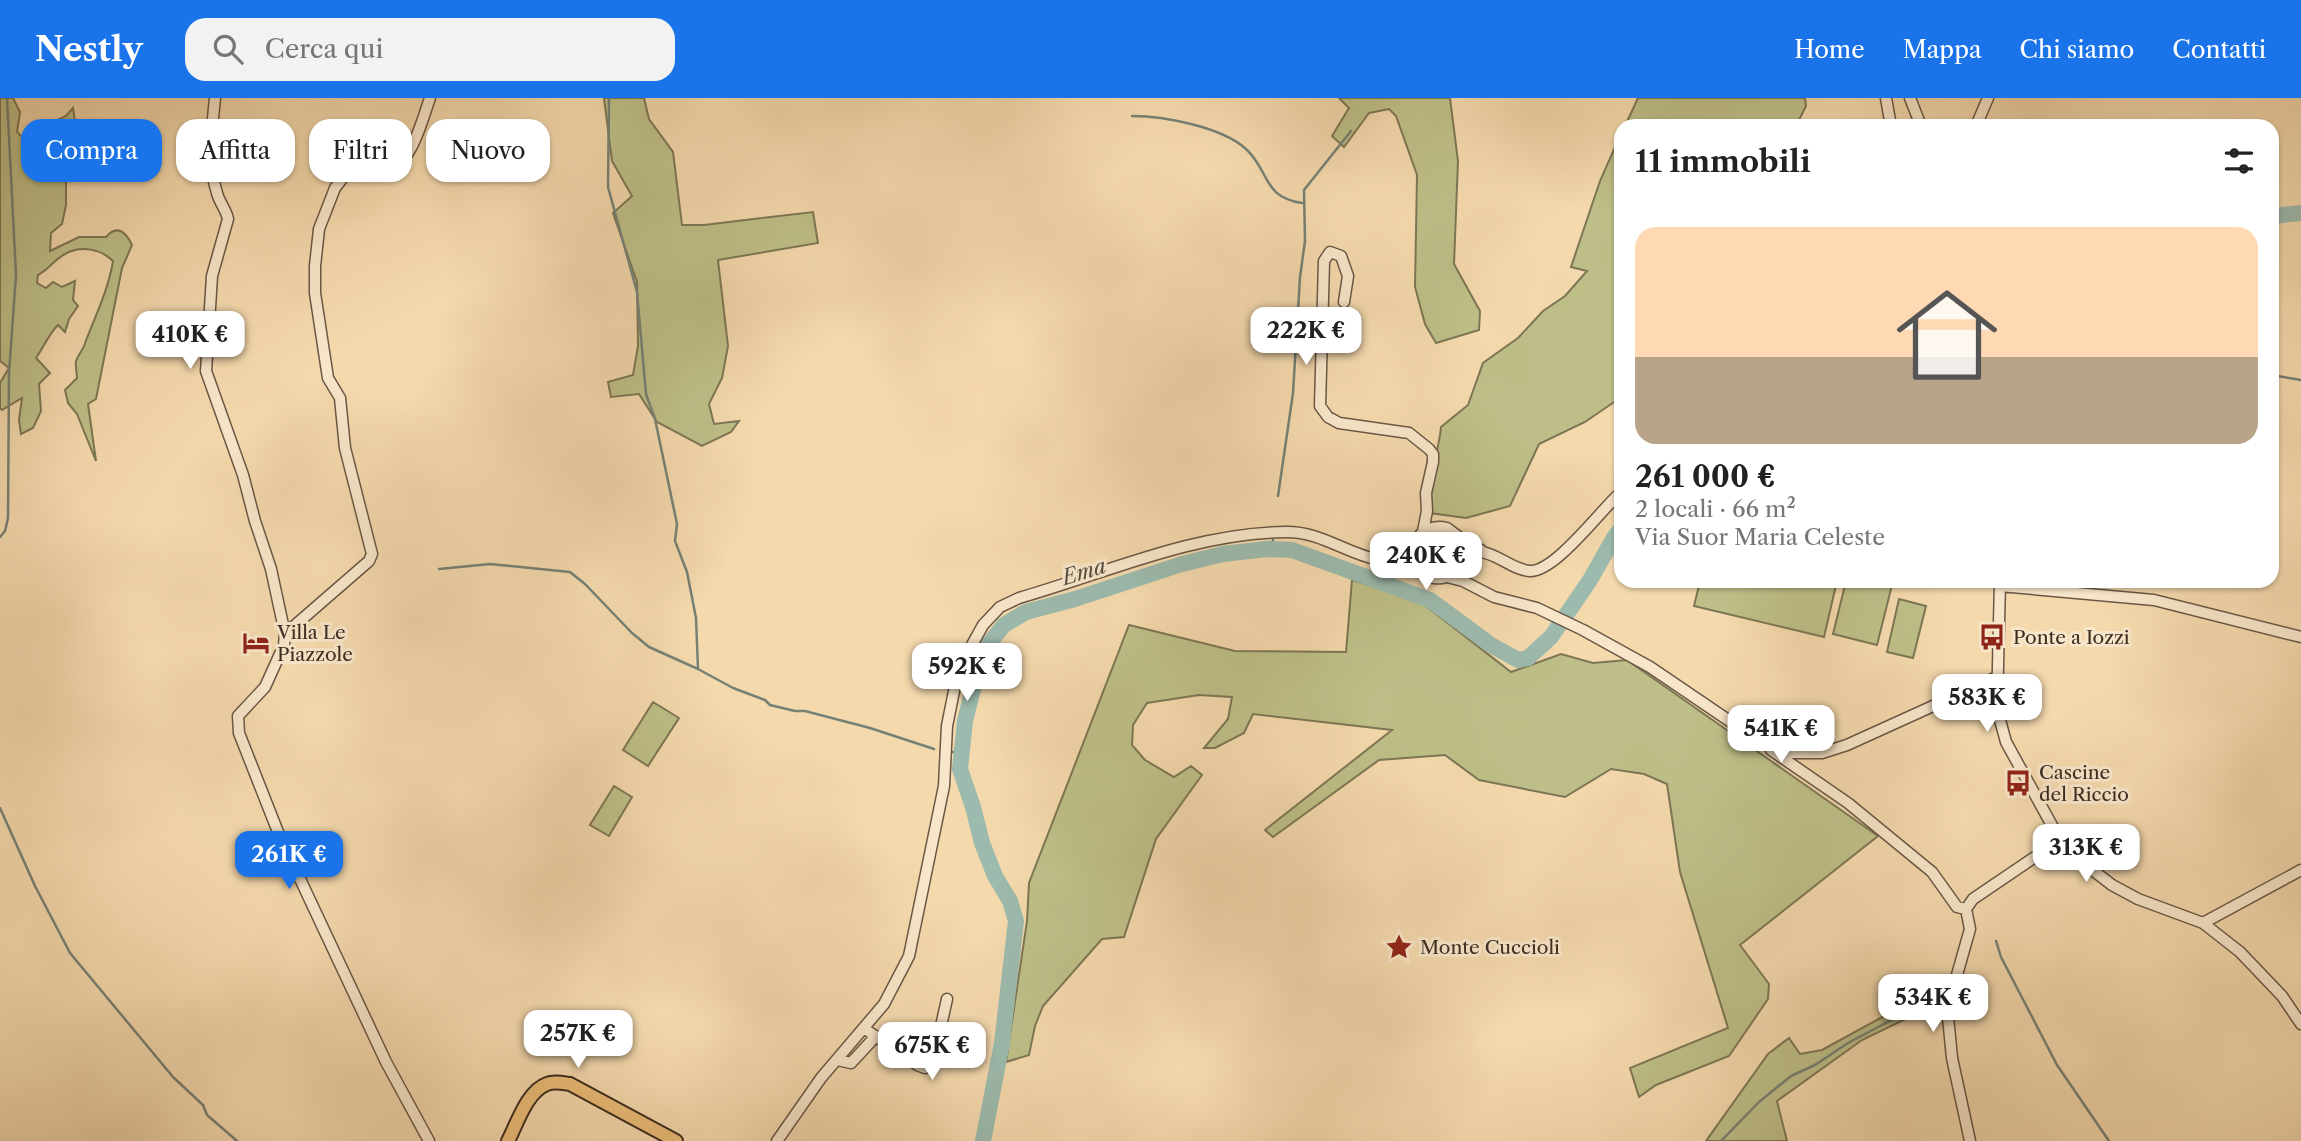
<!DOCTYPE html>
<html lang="it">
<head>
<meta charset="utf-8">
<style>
  body { margin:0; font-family:"Libre Caslon Text",serif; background:#f2f2f2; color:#222; height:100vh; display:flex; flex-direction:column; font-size:26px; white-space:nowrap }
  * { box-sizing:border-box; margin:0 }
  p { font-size:23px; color:#767676 }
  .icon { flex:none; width:38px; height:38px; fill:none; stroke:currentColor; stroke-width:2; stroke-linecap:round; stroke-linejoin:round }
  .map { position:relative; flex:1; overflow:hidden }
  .panel { position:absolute; left:1614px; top:21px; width:665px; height:469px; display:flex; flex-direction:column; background:#fff; border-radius:21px; box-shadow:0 2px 5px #0004 }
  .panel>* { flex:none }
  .guide { position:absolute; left:21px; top:21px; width:665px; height:63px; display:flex; gap:14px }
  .price { position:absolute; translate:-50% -60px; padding:0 16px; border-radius:14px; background:#fff; color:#222; font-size:23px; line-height:46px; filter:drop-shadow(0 2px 4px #0008) }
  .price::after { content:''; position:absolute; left:50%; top:42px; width:21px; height:16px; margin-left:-10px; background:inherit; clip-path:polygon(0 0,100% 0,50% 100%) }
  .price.selected { background:#1a73e8; color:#fff }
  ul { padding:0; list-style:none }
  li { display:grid; align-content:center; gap:14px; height:371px; padding:0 21px }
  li+li { border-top:2px solid #e0e0e0 }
  li span { display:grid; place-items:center; height:217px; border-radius:21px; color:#555 }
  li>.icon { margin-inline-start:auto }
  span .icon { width:126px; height:126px; fill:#fffc; stroke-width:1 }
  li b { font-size:30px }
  h2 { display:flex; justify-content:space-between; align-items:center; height:84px; padding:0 21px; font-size:30px }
  .pill { padding:0 24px; border-radius:21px; background:#fff; box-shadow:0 2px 5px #0004; font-size:24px; line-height:63px }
  .pill.selected { background:#1a73e8; color:#fff }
  header { display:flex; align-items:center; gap:42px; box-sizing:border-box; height:98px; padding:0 35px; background:#1a73e8; color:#fff }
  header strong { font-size:33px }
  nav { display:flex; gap:38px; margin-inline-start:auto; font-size:24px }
  .search { width:490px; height:63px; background:#f2f2f2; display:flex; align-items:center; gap:18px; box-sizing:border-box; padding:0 24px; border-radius:21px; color:#767676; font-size:26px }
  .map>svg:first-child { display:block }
  .green { fill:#bebf88; stroke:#7d7655; stroke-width:2 }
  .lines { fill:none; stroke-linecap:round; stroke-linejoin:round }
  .stream { stroke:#768175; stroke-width:2.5 }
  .river { stroke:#9cbaad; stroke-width:16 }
  .minor-casing { stroke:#6a5745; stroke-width:13 }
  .major-casing { stroke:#3c2c22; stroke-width:16 }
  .minor { stroke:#f8e6ca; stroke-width:10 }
  .major { stroke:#eabc76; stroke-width:12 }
  .labels { text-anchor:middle; stroke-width:6; stroke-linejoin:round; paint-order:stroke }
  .poi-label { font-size:19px; fill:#3c2c22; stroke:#f8e6ca; text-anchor:start }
  .water-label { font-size:21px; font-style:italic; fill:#545045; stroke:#f8e6ca }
</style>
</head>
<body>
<header>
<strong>Nestly</strong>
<div class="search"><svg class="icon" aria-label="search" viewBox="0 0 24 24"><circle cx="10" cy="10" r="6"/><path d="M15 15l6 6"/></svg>Cerca qui</div>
<nav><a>Home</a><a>Mappa</a><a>Chi siamo</a><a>Contatti</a></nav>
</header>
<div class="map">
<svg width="2301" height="1043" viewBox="0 0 2301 1043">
  <rect width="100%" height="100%" fill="#f4d9ad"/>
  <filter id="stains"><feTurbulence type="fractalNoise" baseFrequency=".00286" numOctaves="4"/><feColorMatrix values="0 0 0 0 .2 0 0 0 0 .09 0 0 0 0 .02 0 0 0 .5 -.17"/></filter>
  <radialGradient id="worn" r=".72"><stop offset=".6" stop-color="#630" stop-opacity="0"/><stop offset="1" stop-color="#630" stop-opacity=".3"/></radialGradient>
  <path class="green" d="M0,0H13L20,14L17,34L22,39L39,37L51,25L66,18L73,10L78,44L66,77V107L62,126L51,135L50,153L79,139H106C117,126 126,134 132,147L122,170L96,301L88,306L96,363L77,316L68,305L65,292L77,280C77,276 75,268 76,263C77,259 82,253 84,248C94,220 108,194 113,163C101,151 81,147 65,156C55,161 48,172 38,177L37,185L46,190L53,184L62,189L75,183L73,202L78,208L69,221L65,234L58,227C48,237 44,249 36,260L50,275L39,286L41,313L33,330L21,336L19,322L22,300L2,312L0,310V285L9,270L0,263Z
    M604,0H644L649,21L673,54L682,127H704L813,114L818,145L718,162L728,248L722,280L709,306L714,326L739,323L731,334L702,348L657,324L639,296L611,299L608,284L633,277L638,248L637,184L613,115L632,98L612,63Z
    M1339,0H1450L1458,63L1454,166L1480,213L1479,232L1436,245L1425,226L1415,189L1417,77L1396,18L1389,11L1369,15L1344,49L1332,38L1349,10Z
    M1638,0H1805L1806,8L1796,28H1625Z
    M1620,38V300L1585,324L1539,346L1510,408L1466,420L1430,415C1423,388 1439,357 1441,329L1468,307L1483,265L1518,240L1543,213L1565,198L1587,173L1571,169L1600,83Z
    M1352,482L1417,501L1511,574L1561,556L1593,565L1627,562L1878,738L1740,847L1769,886L1768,901L1729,958L1656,987L1639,999L1630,970L1728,930L1680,774L1667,686L1644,676L1611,671L1565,699L1479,682L1445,657L1379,662L1273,739L1265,732L1392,632L1253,616L1244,635L1215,650H1204L1228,621L1232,599L1199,597L1147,605L1133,627L1132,647L1145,662L1174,679L1191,668L1202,677L1156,741L1124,839L1102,841L1043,908L1035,928L1029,957L1006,964L1027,823L1029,785L1129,527L1235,553L1346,554Z
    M1700,483H1837L1824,539L1694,508Z
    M1846,483H1893L1877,547L1833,536Z
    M1899,501L1926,508L1913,560L1887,554Z
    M653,604L679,620L648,668L623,652Z
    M614,688L632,699L609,738L590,727Z
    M1950,882L1945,902L1862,942L1777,1003L1787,1043H1706L1768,956L1789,940L1800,956L1822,952Z"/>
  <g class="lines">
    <path class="stream" d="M609,0L608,89L637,194L646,296L655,321L677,426L675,443L687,474L696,520L698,571
      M1132,18C1164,18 1222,29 1246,51C1270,73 1262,99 1302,105
      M2272,277L2301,282
      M1278,398L1293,295L1300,179L1305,143L1304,92L1351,33
      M0,439L5,433L8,420L9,275L16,177L7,0
      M1272,451L1273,442
      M439,471L490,466L570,474L585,486L632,535L649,549L698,571L733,590L765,602L770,607L795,613H805L870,630L934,651
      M952,654H962
      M0,710L35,788L70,855L173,979L203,1007L207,1017L237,1043
      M1996,843L2001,859L2057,967L2109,1043
      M1721,1043L1759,1004L1791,978L1815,967L1848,945L1942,895"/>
    <path class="river" d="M2272,118L2301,115
      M983,1043L1002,945L1016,823L1010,803L995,778L982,745L973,709L960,671L965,623L976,579L987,548L1004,527L1026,514L1075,501L1182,466L1223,456L1267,451L1292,452L1430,502L1491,547L1518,562L1528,560L1551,539L1590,482L1615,438L1620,432"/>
    <g class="minor-casing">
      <path id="minor" d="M215,0C212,31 207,64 217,95C219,104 226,111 228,121L212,178L206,273L243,377L255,423L271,471L285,536L284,547L265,589L238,618L239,635L278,734L386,964L429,1043
        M1886,0L1891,28
        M1910,0L1921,28
        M1976,28L1988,0
        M1344,204L1348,178L1341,158L1330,154L1324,163L1320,308L1328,319L1339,325L1409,335L1429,351L1433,356V364L1426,395L1427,413L1423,433
        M1418,470C1404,448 1422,424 1447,430L1468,446L1481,452
        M1447,479L1463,483L1494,499L1537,510L1583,532L1650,569L1762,645L1791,655H1822L1847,647L1997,579
        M2000,483L1997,611L2006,644L2060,742L2086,767L2112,787L2138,801L2203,825L2240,854L2282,898L2301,926
        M2000,488L2154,502L2301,539
        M285,536L369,463L372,456L345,350L340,300L328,280L315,195V168L319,131L335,90L354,65C366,65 377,69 388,69C411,70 423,19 430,0
        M1771,652L1848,705L1932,774L1957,809L1966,811
        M2203,825L2301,772
        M865,931L917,967L925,970L933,964L947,901
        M837,962L851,965L876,938
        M777,1043L821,980L884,906L909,858L944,688L947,628L955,588L967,556L983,527L1000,509L1019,500C1106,475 1193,435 1285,434C1319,433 1344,454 1375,461C1386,463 1397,462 1407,466C1417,469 1424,479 1434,480C1462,484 1459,451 1481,454C1498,456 1513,472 1530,473C1555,474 1601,412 1620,395
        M1970,1043L1952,960L1948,919L1951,898L1970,831L1966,811L1973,801L2060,742"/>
    </g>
    <g class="major-casing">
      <path id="major" d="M508,1043C517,1026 527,993 547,986C554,983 563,985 570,986L676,1043"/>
    </g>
    <use href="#minor" class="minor"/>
    <use href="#major" class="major"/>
  </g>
  <defs>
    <g id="bus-bare" transform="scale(2.1)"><path d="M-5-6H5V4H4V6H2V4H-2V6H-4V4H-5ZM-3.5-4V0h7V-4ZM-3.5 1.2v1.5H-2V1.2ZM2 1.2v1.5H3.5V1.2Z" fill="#8f2418" stroke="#f8e6ca" stroke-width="2.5" paint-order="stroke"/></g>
    <g id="hotel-bare" transform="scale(2.1)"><path d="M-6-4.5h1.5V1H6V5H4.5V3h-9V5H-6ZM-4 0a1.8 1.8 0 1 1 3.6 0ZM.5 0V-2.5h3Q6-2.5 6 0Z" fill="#8f2418" stroke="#f8e6ca" stroke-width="2.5" paint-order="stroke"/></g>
    <g id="sight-bare" transform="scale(2.1)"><path d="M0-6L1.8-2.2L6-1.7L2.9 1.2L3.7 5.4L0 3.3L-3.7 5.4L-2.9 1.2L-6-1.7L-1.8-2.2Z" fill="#8f2418" stroke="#f8e6ca" stroke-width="2.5" paint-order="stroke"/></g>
  </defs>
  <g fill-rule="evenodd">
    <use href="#bus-bare" x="1992" y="539"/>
    <use href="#hotel-bare" x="256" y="545"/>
    <use href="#bus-bare" x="2018" y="685"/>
    <use href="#sight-bare" x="1399" y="849"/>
  </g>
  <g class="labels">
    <g class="poi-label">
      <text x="277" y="541">Villa Le<tspan x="277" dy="22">Piazzole</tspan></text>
      <text x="2013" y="546">Ponte a Iozzi</text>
      <text x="2039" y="681">Cascine<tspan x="2039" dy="22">del Riccio</tspan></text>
      <text x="1420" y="856">Monte Cuccioli</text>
    </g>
    <g class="water-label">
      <text transform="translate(1084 474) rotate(-17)" y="7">Ema</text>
    </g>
  </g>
  <rect width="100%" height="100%" filter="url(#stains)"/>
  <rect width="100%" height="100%" fill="url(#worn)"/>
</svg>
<b class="price" style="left:1306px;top:269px">222K €</b>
<b class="price" style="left:190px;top:273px">410K €</b>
<b class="price" style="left:1426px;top:494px">240K €</b>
<b class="price" style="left:967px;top:605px">592K €</b>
<b class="price" style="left:1987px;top:636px">583K €</b>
<b class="price" style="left:1781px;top:667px">541K €</b>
<b class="price" style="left:2086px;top:786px">313K €</b>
<b class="price selected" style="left:289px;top:793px">261K €</b>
<b class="price" style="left:1933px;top:936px">534K €</b>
<b class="price" style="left:578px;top:972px">257K €</b>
<b class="price" style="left:932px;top:984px">675K €</b>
<div class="guide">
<a class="pill selected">Compra</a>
<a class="pill">Affitta</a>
<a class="pill">Filtri</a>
<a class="pill">Nuovo</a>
</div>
<section class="panel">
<h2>11 immobili<svg class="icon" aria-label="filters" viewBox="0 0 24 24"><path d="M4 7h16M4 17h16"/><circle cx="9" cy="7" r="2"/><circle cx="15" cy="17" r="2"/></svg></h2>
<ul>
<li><span style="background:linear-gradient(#ffd9b3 60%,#b9a48a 0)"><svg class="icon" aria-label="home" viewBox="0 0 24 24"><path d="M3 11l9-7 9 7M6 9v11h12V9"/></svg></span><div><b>261 000 €</b><p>2 locali · 66 m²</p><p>Via Suor Maria Celeste</p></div></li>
</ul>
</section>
</div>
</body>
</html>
